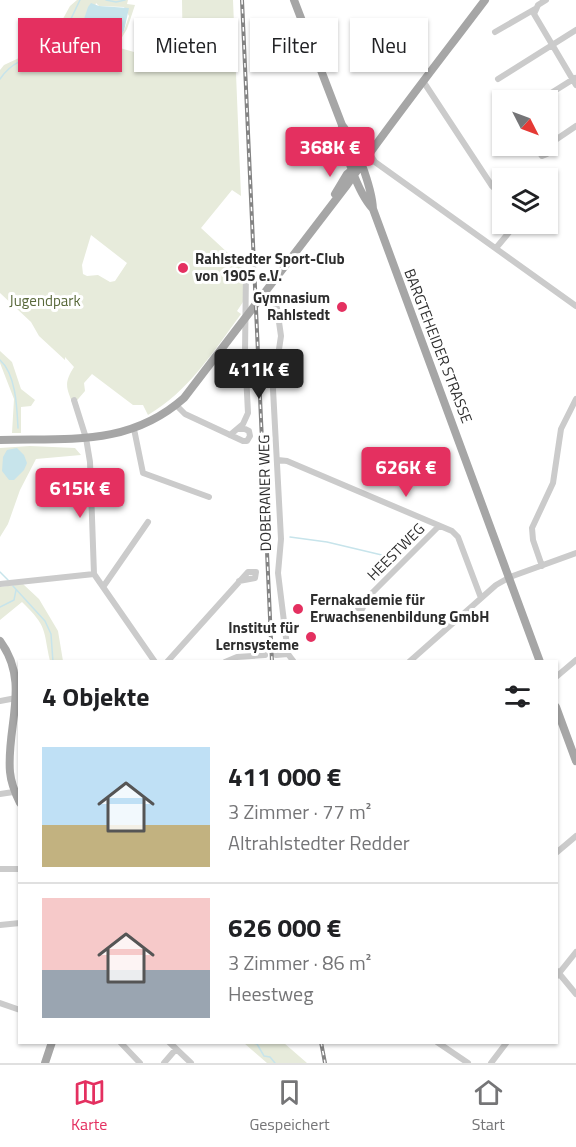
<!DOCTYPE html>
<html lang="de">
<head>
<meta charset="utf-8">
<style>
  body { margin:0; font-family:"Titillium Web",sans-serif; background:#f6f6f6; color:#202124; height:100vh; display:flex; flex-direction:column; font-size:22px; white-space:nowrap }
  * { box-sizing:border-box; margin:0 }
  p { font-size:20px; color:#757577 }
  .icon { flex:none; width:33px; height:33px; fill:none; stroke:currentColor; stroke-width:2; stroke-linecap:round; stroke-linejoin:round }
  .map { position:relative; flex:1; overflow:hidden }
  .details { position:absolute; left:18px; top:660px; width:540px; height:384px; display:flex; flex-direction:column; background:#fff; border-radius:0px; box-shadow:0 2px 4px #0004 }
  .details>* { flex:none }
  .hud { position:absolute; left:18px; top:18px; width:540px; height:54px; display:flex; gap:12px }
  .needle { width:39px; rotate:132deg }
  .fabs { position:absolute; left:492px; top:90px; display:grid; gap:12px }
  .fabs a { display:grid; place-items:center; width:66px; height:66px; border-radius:0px; background:#fff; box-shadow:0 2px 4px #0004; font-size:30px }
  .price { position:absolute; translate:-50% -51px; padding:0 14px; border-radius:6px; background:#e43060; color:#fff; font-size:20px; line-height:39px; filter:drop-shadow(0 2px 3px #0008) }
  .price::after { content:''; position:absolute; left:50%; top:36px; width:18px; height:14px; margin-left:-9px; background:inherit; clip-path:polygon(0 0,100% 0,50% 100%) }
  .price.on { background:#222; color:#fff }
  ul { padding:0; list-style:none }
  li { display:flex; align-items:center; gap:18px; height:150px; padding:0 24px }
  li+li { border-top:2px solid #e0e0e0 }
  li span { display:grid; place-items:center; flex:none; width:168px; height:120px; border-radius:0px; color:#555 }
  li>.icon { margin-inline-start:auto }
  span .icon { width:72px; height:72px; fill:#fffc; stroke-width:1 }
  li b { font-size:26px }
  h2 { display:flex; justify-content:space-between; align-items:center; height:72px; padding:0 24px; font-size:26px }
  .pill { padding:0 21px; border-radius:0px; background:#fff; box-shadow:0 2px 4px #0004; font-size:21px; line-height:54px }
  .pill.on { background:#e43060; color:#fff }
  .tab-bar { display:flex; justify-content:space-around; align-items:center; height:84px; border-top:2px solid #e0e0e0; background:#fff; font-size:16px; color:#757577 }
  .tab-bar a { display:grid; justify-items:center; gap:3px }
  .tab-bar .on { color:#e43060 }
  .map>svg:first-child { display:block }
  .green { fill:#e7ebdb; fill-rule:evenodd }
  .water { fill:#c7e4eb }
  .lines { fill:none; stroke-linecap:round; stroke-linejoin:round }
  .stream { stroke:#c7e4eb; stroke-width:1.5 }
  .minor { stroke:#cbcbcb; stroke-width:6 }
  .major { stroke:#a6a6a6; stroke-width:8 }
  .rail-casing { stroke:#838383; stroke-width:4 }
  .rail { stroke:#fff; stroke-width:1.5; stroke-dasharray:4.5; stroke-linecap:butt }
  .poi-dot { fill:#e43060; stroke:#fff; stroke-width:2 }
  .labels { text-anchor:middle; stroke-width:6; stroke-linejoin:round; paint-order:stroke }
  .poi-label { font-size:15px; font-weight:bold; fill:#2e2e2e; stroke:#fff; text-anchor:start }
  .park-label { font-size:15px; fill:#59693b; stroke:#fff }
  .street-label { font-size:15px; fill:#2e2e2e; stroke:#fff }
</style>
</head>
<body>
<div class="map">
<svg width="576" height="1063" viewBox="0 0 576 1063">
  <rect width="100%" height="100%" fill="#fff"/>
  <path class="green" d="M77,0H128L127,4L135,5L127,29L118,44L120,48L183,66L182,0H233L241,196L232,190L201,228L242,266L244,271L243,302L237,311L241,314C213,352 189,391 148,415L143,405H133L92,374L84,383L85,391L73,405C67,388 63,384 74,367L65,357V360L39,336L31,322L0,293V70L4,65L49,44L70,6ZM96,3L99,6L124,7L129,16L124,31L119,36L89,27ZM91,235L127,263L115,281L110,282L98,275L87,276L83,274L82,265Z
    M0,351L12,362L21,389L35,400L31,406L21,407V433H12L14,399L0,363Z
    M30,446L75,448L81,455L36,459L20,490L8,524L0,537V448Z
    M23,584L39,599L58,631L63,661H50C43,630 48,627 22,602L0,620V587Z
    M244,1043H284L307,1063H267Z"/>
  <path class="water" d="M91,3L99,6L129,8L124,31L119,37L89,27L83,22L88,7Z
    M17,448L24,455L27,463L24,470L14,480H9L2,471L3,457L7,450Z"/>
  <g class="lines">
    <path class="stream" d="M106,0L116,2L125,0
      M0,79C14,58 33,57 56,50L80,0
      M0,360C16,374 17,408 18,428
      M290,537L327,542L386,556
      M0,572L8,580
      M13,586L45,621L51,634L53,662
      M0,607L14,600L16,590
      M249,1042L257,1044L264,1056L270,1057L275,1063"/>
    <path class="minor" d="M546,0L538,5L534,14L576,85
      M495,32L535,9
      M498,79L576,30
      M423,81L492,186L502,195
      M540,100L575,78
      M548,145L576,126
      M546,146L538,150L542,156L547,154L548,145
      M369,153L375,162L576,306
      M496,248L516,224
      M265,292L277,308L281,336L273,389L281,539L278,573L288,654L294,662
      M260,298L279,321
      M74,400L86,438L90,462L94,574L155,662
      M176,405L185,414L243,441H247L250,436L249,431L245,429H239
      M134,429L143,473L209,497
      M230,435L243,424L248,413L245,353L246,271
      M278,460L287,461L452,531L458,537L481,598
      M542,566L533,540L532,528L553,483L561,429L576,399
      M0,584L94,574
      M103,587L148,522
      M369,596L362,609L358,608V602L369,596L439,526
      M276,655L288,654
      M167,662L248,572H256L255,578L239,581
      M225,662L237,657L265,655
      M409,662L496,585L510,577L576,553
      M556,677L576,660
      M0,701L16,698
      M0,794L20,791
      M556,853L576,836
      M0,869H20
      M0,925L20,923
      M557,971L576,994
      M556,977L576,952
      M0,1003L20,1010
      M120,1042L140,1063
      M169,1042L191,1063
      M437,1042L468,1063
      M164,1063L176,1049
      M491,1063L507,1042"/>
    <path class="major" d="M294,0L342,125C355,141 372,188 373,209L540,662
      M342,125C341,146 358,193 373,209
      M335,194L347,174L357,166
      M0,440C67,438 129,447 184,398L347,185C391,122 439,61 485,0
      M0,641C31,682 6,727 10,772C11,783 15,793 20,803
      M556,707L576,761
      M45,1063L52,1042"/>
    <g class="rail-casing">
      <path id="rail" d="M242,0L272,662
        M321,1042L325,1063"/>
    </g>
    <use href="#rail" class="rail"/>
  </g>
  <g class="poi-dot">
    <circle cx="183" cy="268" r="6"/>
    <circle cx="342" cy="307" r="6"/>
    <circle cx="298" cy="609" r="6"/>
    <circle cx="311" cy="637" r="6"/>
  </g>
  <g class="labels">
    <g class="poi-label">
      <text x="195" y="264">Rahlstedter Sport-Club<tspan x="195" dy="17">von 1905 e.V.</tspan></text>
      <text x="330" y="303" text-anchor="end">Gymnasium<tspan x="330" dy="17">Rahlstedt</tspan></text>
      <text x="310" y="605">Fernakademie für<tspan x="310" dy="17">Erwachsenenbildung GmbH</tspan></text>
      <text x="299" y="633" text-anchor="end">Institut für<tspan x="299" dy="17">Lernsysteme</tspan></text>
    </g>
    <g class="park-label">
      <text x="45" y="306">Jugendpark</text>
    </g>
    <g class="street-label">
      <text transform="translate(438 346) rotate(69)" y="5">BARGTEHEIDER STRASSE</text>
      <text transform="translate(265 493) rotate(-91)" y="5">DOBERANER WEG</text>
      <text transform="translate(396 552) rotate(-45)" y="5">HEESTWEG</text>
    </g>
  </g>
</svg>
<div class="fabs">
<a><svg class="needle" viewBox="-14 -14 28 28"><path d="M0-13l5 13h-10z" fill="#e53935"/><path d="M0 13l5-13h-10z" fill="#757577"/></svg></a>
<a><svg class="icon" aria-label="layers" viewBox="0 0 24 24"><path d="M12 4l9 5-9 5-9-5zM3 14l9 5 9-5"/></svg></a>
</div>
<b class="price" style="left:330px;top:178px">368K €</b>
<b class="price on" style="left:259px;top:400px">411K €</b>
<b class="price" style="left:406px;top:498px">626K €</b>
<b class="price" style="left:80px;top:519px">615K €</b>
<div class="hud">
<a class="pill on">Kaufen</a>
<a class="pill">Mieten</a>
<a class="pill">Filter</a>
<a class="pill">Neu</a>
</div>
<section class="details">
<h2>4 Objekte<svg class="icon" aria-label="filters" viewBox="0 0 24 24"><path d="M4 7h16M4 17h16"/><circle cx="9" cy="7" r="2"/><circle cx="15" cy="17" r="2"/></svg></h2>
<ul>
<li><span style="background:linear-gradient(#bfe0f5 65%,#c2b280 0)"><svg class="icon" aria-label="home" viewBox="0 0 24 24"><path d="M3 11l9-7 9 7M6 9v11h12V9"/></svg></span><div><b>411 000 €</b><p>3 Zimmer · 77 m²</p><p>Altrahlstedter Redder</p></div></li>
<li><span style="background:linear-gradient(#f6c9c9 60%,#9aa5b1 0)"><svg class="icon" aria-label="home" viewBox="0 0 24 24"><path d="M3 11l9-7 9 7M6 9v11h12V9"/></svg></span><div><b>626 000 €</b><p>3 Zimmer · 86 m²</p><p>Heestweg</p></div></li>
</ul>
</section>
</div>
<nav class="tab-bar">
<a class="on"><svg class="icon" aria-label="map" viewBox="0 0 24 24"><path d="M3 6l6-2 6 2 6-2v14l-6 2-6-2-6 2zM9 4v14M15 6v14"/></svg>Karte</a>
<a><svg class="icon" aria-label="saved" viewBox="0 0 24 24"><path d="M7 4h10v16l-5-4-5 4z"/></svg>Gespeichert</a>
<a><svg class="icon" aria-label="home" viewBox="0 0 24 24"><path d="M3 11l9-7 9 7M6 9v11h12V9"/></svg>Start</a>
</nav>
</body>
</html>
